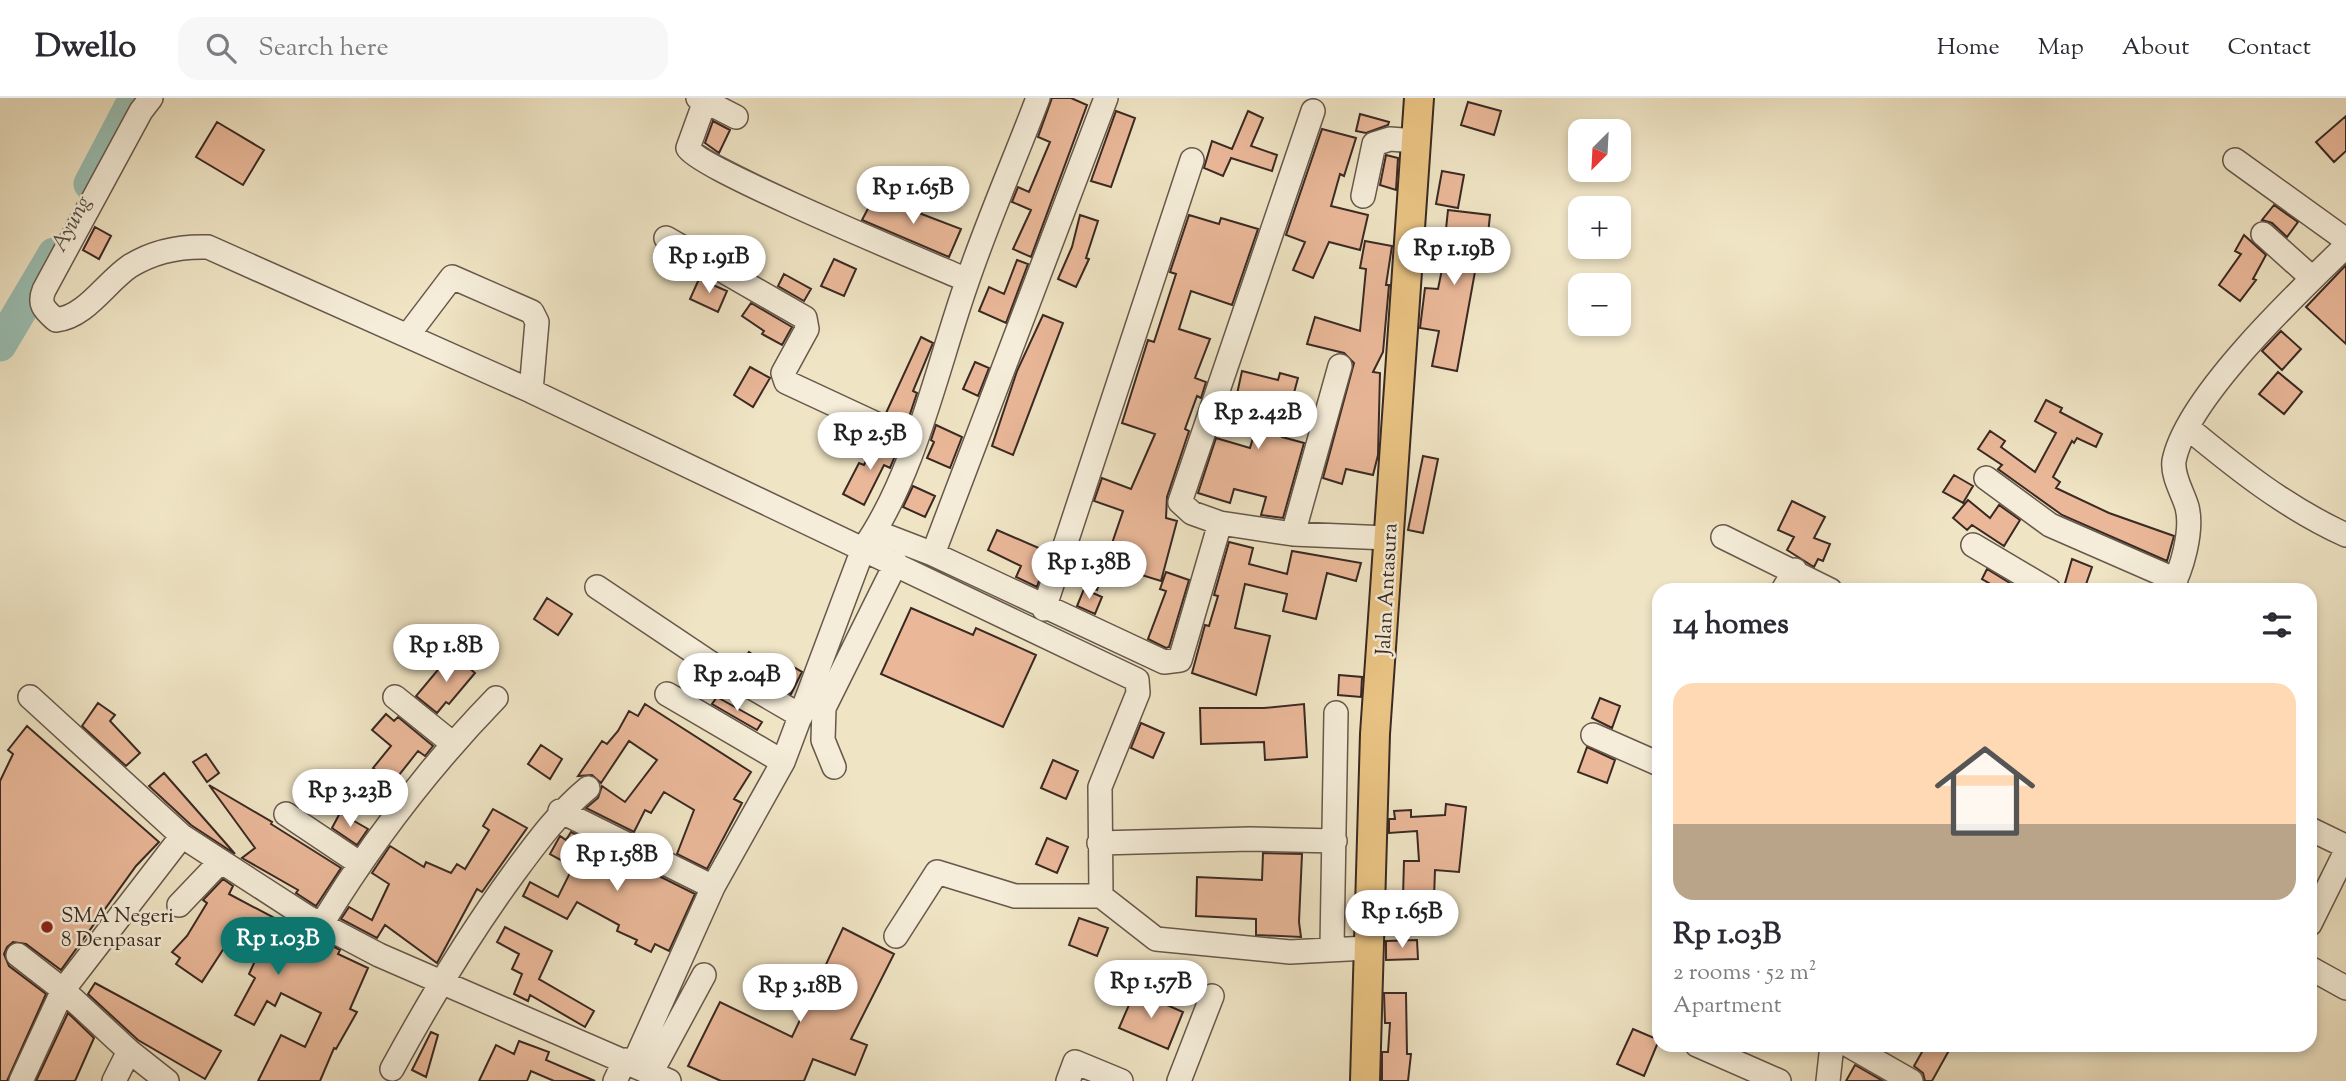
<!DOCTYPE html>
<html lang="en">
<head>
<meta charset="utf-8">
<style>
  body { margin:0; font-family:"Sorts Mill Goudy",serif; background:#f7f7f7; color:#2b2b33; height:100vh; display:flex; flex-direction:column; font-size:26px; white-space:nowrap }
  * { box-sizing:border-box; margin:0 }
  p { font-size:23px; color:#7c7c81 }
  .icon { flex:none; width:38px; height:38px; fill:none; stroke:currentColor; stroke-width:2; stroke-linecap:round; stroke-linejoin:round }
  .map { position:relative; flex:1; overflow:hidden }
  .drawer { position:absolute; left:1652px; top:485px; width:665px; height:469px; display:flex; flex-direction:column; background:#fff; border-radius:21px; box-shadow:0 4px 10px #0003 }
  .drawer>* { flex:none }
  .needle { width:46px; rotate:204deg }
  .controls { position:absolute; left:1568px; top:21px; display:grid; gap:14px }
  .controls a { display:grid; place-items:center; width:63px; height:63px; border-radius:14px; background:#fff; box-shadow:0 4px 10px #0003; font-size:35px }
  .price { position:absolute; translate:-50% -60px; padding:0 16px; border-radius:24px; background:#fff; color:#222; font-size:23px; line-height:46px; filter:drop-shadow(0 2px 4px #0008) }
  .price::after { content:''; position:absolute; left:50%; top:42px; width:21px; height:16px; margin-left:-10px; background:inherit; clip-path:polygon(0 0,100% 0,50% 100%) }
  .price.selected { background:#0f766e; color:#fff }
  ul { padding:0; list-style:none }
  li { display:grid; align-content:center; gap:14px; height:371px; padding:0 21px }
  li span { display:grid; place-items:center; height:217px; border-radius:21px; color:#555 }
  li>.icon { margin-inline-start:auto }
  span .icon { width:126px; height:126px; fill:#fffc; stroke-width:1 }
  li b { font-size:30px }
  h2 { display:flex; justify-content:space-between; align-items:center; height:84px; padding:0 21px; font-size:30px }
  header { display:flex; align-items:center; gap:42px; box-sizing:border-box; height:98px; padding:0 35px; background:#fff; border-bottom:2px solid #e1e1e2 }
  header strong { font-size:33px }
  nav { display:flex; gap:38px; margin-inline-start:auto; font-size:24px }
  .search { width:490px; height:63px; background:#f7f7f7; display:flex; align-items:center; gap:18px; box-sizing:border-box; padding:0 24px; border-radius:21px; color:#7c7c81; font-size:26px }
  .map>svg:first-child { display:block }
  .lines { fill:none; stroke-linecap:round; stroke-linejoin:round }
  .river { stroke:#9abfb3; stroke-width:33 }
  .building { fill:#eab899; stroke:#3a2923; stroke-width:2 }
  .minor-casing { stroke:#67584b; stroke-width:26 }
  .major-casing { stroke:#3a2923; stroke-width:32 }
  .minor { stroke:#f5edd9; stroke-width:23 }
  .major { stroke:#e8c282; stroke-width:28 }
  .poi-dot { fill:#8f2418; stroke:#f5edd9; stroke-width:2.5 }
  .labels { text-anchor:middle; stroke-width:5; stroke-linejoin:round; paint-order:stroke }
  .street-label { font-size:21px; fill:#3a2923; stroke:#f5edd9 }
  .poi-label { font-size:21px; fill:#3a2923; stroke:#f5edd9; text-anchor:start }
  .water-label { font-size:23px; font-style:italic; fill:#524e47; stroke:#f5edd9 }
</style>
</head>
<body>
<header>
<strong>Dwello</strong>
<div class="search"><svg class="icon" aria-label="search" viewBox="0 0 24 24"><circle cx="10" cy="10" r="6"/><path d="M15 15l6 6"/></svg>Search here</div>
<nav><a>Home</a><a>Map</a><a>About</a><a>Contact</a></nav>
</header>
<div class="map">
<svg width="2346" height="983" viewBox="0 0 2346 983">
  <rect width="100%" height="100%" fill="#efe4c4"/>
  <filter id="stains"><feTurbulence type="fractalNoise" baseFrequency=".00286" numOctaves="4"/><feColorMatrix values="0 0 0 0 .2 0 0 0 0 .09 0 0 0 0 .02 0 0 0 .5 -.17"/></filter>
  <radialGradient id="worn" r=".72"><stop offset=".6" stop-color="#630" stop-opacity="0"/><stop offset="1" stop-color="#630" stop-opacity=".3"/></radialGradient>
  <g class="lines">
    <path class="river" d="M90,86L135,0
      M0,247L54,156"/>
  </g>
  <path class="building" d="M1052,0H1071L1087,7L1031,159L1013,151L1031,112L1012,104L1018,89L1029,94L1050,44L1038,39Z
    M1468,4L1501,13L1494,37L1461,27Z
    M1116,13L1135,20L1111,89L1091,83Z
    M1248,13L1263,20L1251,48L1277,57L1272,73L1231,60L1223,78L1204,70L1212,43L1232,51Z
    M1360,16L1389,24L1388,27L1366,35L1356,33Z
    M2346,18V53L2334,64L2316,44Z
    M713,23L730,32L719,55L705,45Z
    M217,24L264,52L243,87L196,59Z
    M1322,31L1356,40L1344,78L1340,76L1331,108L1368,117L1360,152L1329,144L1313,180L1293,172L1305,144L1286,137Z
    M1386,57L1398,60L1396,92L1380,87Z
    M1442,73L1464,77L1458,110L1436,106Z
    M875,97L917,118L919,115L961,131L949,159L862,122Z
    M2274,107L2298,124L2287,139L2272,125L2262,122Z
    M1448,112L1490,117L1488,136L1482,135L1457,273L1432,268L1439,233L1420,230L1425,190L1438,191L1450,132L1446,131Z
    M1080,117L1098,123L1086,160L1089,161L1076,189L1058,181L1072,149Z
    M1189,117L1219,126L1221,120L1258,131L1232,207L1191,193L1179,231L1210,241L1195,280L1206,284L1201,300L1197,298L1185,331L1189,333L1167,399L1166,420L1177,423L1161,483L1106,466L1097,492L1074,482L1085,449L1108,457L1123,413L1094,403L1102,380L1131,391L1155,336L1122,325L1148,242L1154,244L1176,176L1170,174Z
    M95,129L111,138L99,161L83,152Z
    M2244,137L2266,157L2253,181L2256,182L2240,203L2219,187L2241,156L2235,153Z
    M1365,143L1392,148L1386,187H1389L1383,254L1373,274L1380,275L1378,357L1373,377L1346,371L1342,386L1323,380L1354,265L1344,255L1307,246L1315,219L1360,233L1366,171L1360,170Z
    M834,161L856,171L844,198L821,188Z
    M1017,162L1028,166L1006,225L979,213L989,189L1004,196Z
    M2346,167V246L2306,209Z
    M784,176L811,191L804,203L778,188Z
    M699,181L727,193L718,214L690,201Z
    M751,205L792,229L782,247L762,236L764,233L742,218Z
    M1043,217L1063,225L1013,357L992,348L1017,273Z
    M2281,233L2301,251L2282,272L2262,253Z
    M921,239L933,245L913,293L917,295L907,325L886,315Z
    M975,264L989,270L978,298L963,291Z
    M750,269L770,280L753,309L734,297Z
    M1242,273L1278,282L1280,275L1298,280L1282,339L1304,345L1283,420L1261,417L1266,399L1234,391L1230,405L1198,395L1216,340L1250,350L1255,333L1264,336L1272,304L1237,296Z
    M2278,274L2302,294L2284,316L2259,296Z
    M2046,302L2062,310L2060,314L2102,336L2096,349L2077,340L2074,345L2072,343L2053,379L2060,384L2056,390L2109,415L2174,438L2167,463L2062,417L1998,371L2002,367L1978,351L1990,333L2005,343L2001,349L2035,374L2056,335L2035,323Z
    M936,327L962,339L950,370L927,360L934,344L931,342Z
    M876,341L898,351L890,370L884,367L864,407L843,396L859,365L864,367Z
    M1423,358L1438,361L1423,435L1408,432Z
    M1954,377L1973,388L1963,405L1943,394Z
    M913,388L935,398L925,419L903,409Z
    M1968,402L1990,420L1999,407L2020,422L2004,448L1972,427L1967,432L1953,420Z
    M1792,403L1825,419L1814,440L1830,446L1823,463L1818,461L1814,469L1787,452L1794,439L1778,432Z
    M997,432L1048,454L1037,489L1016,479L1021,468L988,452Z
    M1229,444L1253,450L1249,466L1287,476L1292,453L1361,465L1356,483L1327,475L1316,521L1283,513L1287,496L1245,486L1235,530L1270,538L1256,597L1192,575L1205,527L1209,528L1218,498L1214,497Z
    M2072,461L2092,469L2084,492H2063Z
    M1987,471L2013,487L2010,492H2001L1982,481Z
    M1166,474L1189,482L1169,549L1166,550L1148,541L1166,493L1160,491Z
    M1084,491L1102,499L1095,516L1077,508Z
    M547,500L572,516L558,537L534,521Z
    M911,510L973,537L976,530L1036,557L1003,629L881,576Z
    M749,554L785,578L790,567L802,574L791,596L741,567Z
    M452,555L475,575L449,606L446,604L437,615L416,598Z
    M1339,577L1362,579L1361,599L1338,597Z
    M717,599L762,624L757,632L712,606Z
    M1600,600L1620,608L1612,630L1592,620Z
    M98,605L115,617L110,623L140,655L126,668L82,628Z
    M645,606L751,674L734,701L742,705L707,771L677,756L694,712L664,694L651,715L645,712L634,734L586,710L598,700L602,688L625,704L657,662L629,643L601,685L592,677L578,678L602,643L607,646L618,633L629,613L638,618Z
    M1304,606L1307,659L1265,662L1264,644L1201,646L1200,610H1264Z
    M386,616L394,623L398,619L433,648L425,658L418,653L388,691L391,694L379,709L364,696L381,676L373,670L391,648L372,632Z
    M1141,625L1164,635L1153,660L1131,650Z
    M27,628L159,744L136,768L61,872L26,846L13,844L7,849L4,856L9,868L46,896L7,983H0V683L13,656L8,652Z
    M541,647L562,661L550,681L528,666Z
    M1587,649L1615,662L1607,685L1578,674Z
    M206,656L219,675L207,684L193,664Z
    M1053,662L1078,673L1066,701L1041,690Z
    M164,675L229,749L235,756L191,727L149,688Z
    M209,687L272,724L271,726L341,770L316,808L296,795L298,792L242,760L255,750Z
    M1446,706L1466,709L1459,774L1435,772L1434,800L1403,799L1404,763H1419L1417,733L1389,735V721H1395L1394,713L1411,712V719L1445,717Z
    M493,711L527,730L482,794L477,791L437,865L385,827L377,840L341,821L349,809L372,822L389,786L372,775L390,748L424,769L426,764L451,775L457,766L465,771L489,732L483,728Z
    M340,715L368,731L357,747L332,730Z
    M571,734L695,796L669,853L655,846L651,854L635,846L637,842L617,833L619,827L577,804L567,821L523,798L530,784L558,799L573,769L550,756L560,738L566,742Z
    M1047,740L1068,749L1057,775L1036,766Z
    M1263,755L1302,756L1299,824L1301,839L1256,837V821L1196,818L1197,779L1262,782Z
    M223,781L233,788L229,796L280,823L282,820L340,852L338,856L368,870L350,911L357,914L336,951L334,950L320,983H258L281,937L305,949L321,915L281,895L275,908L267,903L254,927L235,917L255,880L249,876L255,863L226,847L202,884L176,866L180,860L172,854L187,838L207,805L203,802Z
    M1079,820L1108,830L1097,858L1069,847Z
    M505,829L552,853L539,881L594,913L585,929L530,897L528,903L514,896L522,876L512,871L519,856L497,844Z
    M843,830L894,856L851,941L867,947L855,977L813,961L804,983H721L688,968L720,904L792,939Z
    M1417,842L1418,861L1386,862V843Z
    M95,885L221,953L205,981L138,942L88,896Z
    M1135,893L1183,914L1168,951L1119,930Z
    M1384,895H1406L1407,956H1411L1408,983H1382V954H1388L1390,925H1385Z
    M68,915L94,940L75,983H36Z
    M1633,931L1659,942L1644,978L1617,966Z
    M431,934L438,937L426,979L412,972Z
    M519,943L549,954L546,962L595,983H554L531,973L527,983H479L496,947L514,956Z
    M1926,947H1952L1932,983H1925L1923,975L1914,968Z
    M1855,967L1883,983H1846Z"/>
  <g class="lines">
    <g class="minor-casing">
      <path id="minor" d="M151,0L141,13L44,192C38,207 45,212 56,222C86,219 106,184 130,168C154,153 180,148 208,149L531,293L1137,582L1138,595L1100,689L1101,798L1156,841L1290,854L1367,850
        M698,0L705,3L688,50C698,70 930,166 967,182
        M705,3L736,19
        M2235,62L2346,142
        M1363,98L1374,46L1390,41L1416,43
        M2263,136L2312,180
        M666,140L805,220L807,231L783,275L786,284L915,344
        M408,237L452,179L532,214L537,224L531,293
        M2188,330C2239,372 2285,409 2346,437
        M1986,380L2050,427L2176,482
        M1220,425L1192,415L1180,404L1313,13
        M876,434L933,456L1164,564L1180,562L1220,425L1293,436L1388,440
        M1293,436L1340,268
        M1723,439L1830,492
        M1973,447L2049,492
        M933,456L1106,0
        M597,489L715,568L801,618
        M1783,492L1795,472
        M2170,492C2182,473 2193,432 2187,409C2183,395 2172,378 2174,363C2186,300 2298,194 2346,148
        M1044,511L1192,62
        M667,596L783,664
        M30,599L182,738L307,819L379,857L669,983
        M395,599L452,645
        M1593,637L1659,666
        M834,669L823,642L824,610L896,465
        M560,713L713,789
        M286,716L359,765
        M2310,731L2341,746L2346,753L2310,826
        M1099,745L1250,741L1335,743
        M179,807L220,764
        M321,827C371,745 429,669 496,600
        M896,838L937,774L1015,798H1101
        M1332,849L1336,615
        M18,857L63,892L21,983
        M2310,870L2346,890
        M1697,947L1779,983
        M1848,947L1911,983
        M129,953L63,892L182,738
        M633,967L713,789L783,664L863,451C915,377 937,269 967,184C988,122 1015,61 1038,0
        M392,971C429,903 468,838 514,775C537,744 558,715 588,690
        M651,975L704,877
        M114,983L129,953L167,983
        M615,983L625,962
        M1068,983L1075,964L1121,983
        M1179,983L1212,898
        M1828,983L1832,947"/>
    </g>
    <g class="major-casing">
      <path id="major" d="M1365,983L1375,636L1419,0"/>
    </g>
    <use href="#minor" class="minor"/>
    <use href="#major" class="major"/>
  </g>
  <circle class="poi-dot" cx="47" cy="829" r="7"/>
  <g class="labels">
    <g class="street-label">
      <text transform="translate(1386 491) rotate(-87)" y="7">Jalan Antasura</text>
    </g>
    <g class="poi-label">
      <text x="61" y="824">SMA Negeri<tspan x="61" dy="24">8 Denpasar</tspan></text>
    </g>
    <g class="water-label">
      <text transform="translate(70 125) rotate(-62)" y="8">Ayung</text>
    </g>
  </g>
  <rect width="100%" height="100%" filter="url(#stains)"/>
  <rect width="100%" height="100%" fill="url(#worn)"/>
</svg>
<div class="controls">
<a><svg class="needle" viewBox="-14 -14 28 28"><path d="M0-13l5 13h-10z" fill="#e53935"/><path d="M0 13l5-13h-10z" fill="#7c7c81"/></svg></a>
<a>+</a>
<a>−</a>
</div>
<b class="price" style="left:913px;top:128px">Rp 1.65B</b>
<b class="price" style="left:1454px;top:189px">Rp 1.19B</b>
<b class="price" style="left:709px;top:197px">Rp 1.91B</b>
<b class="price" style="left:1258px;top:353px">Rp 2.42B</b>
<b class="price" style="left:870px;top:374px">Rp 2.5B</b>
<b class="price" style="left:1089px;top:503px">Rp 1.38B</b>
<b class="price" style="left:446px;top:586px">Rp 1.8B</b>
<b class="price" style="left:737px;top:615px">Rp 2.04B</b>
<b class="price" style="left:350px;top:731px">Rp 3.23B</b>
<b class="price" style="left:617px;top:795px">Rp 1.58B</b>
<b class="price" style="left:1402px;top:852px">Rp 1.65B</b>
<b class="price selected" style="left:278px;top:879px">Rp 1.03B</b>
<b class="price" style="left:1151px;top:922px">Rp 1.57B</b>
<b class="price" style="left:800px;top:926px">Rp 3.18B</b>
<section class="drawer">
<h2>14 homes<svg class="icon" aria-label="filters" viewBox="0 0 24 24"><path d="M4 7h16M4 17h16"/><circle cx="9" cy="7" r="2"/><circle cx="15" cy="17" r="2"/></svg></h2>
<ul>
<li><span style="background:linear-gradient(#ffd9b3 65%,#b9a48a 0)"><svg class="icon" aria-label="home" viewBox="0 0 24 24"><path d="M3 11l9-7 9 7M6 9v11h12V9"/></svg></span><div><b>Rp 1.03B</b><p>2 rooms · 52 m²</p><p>Apartment</p></div></li>
</ul>
</section>
</div>
</body>
</html>
